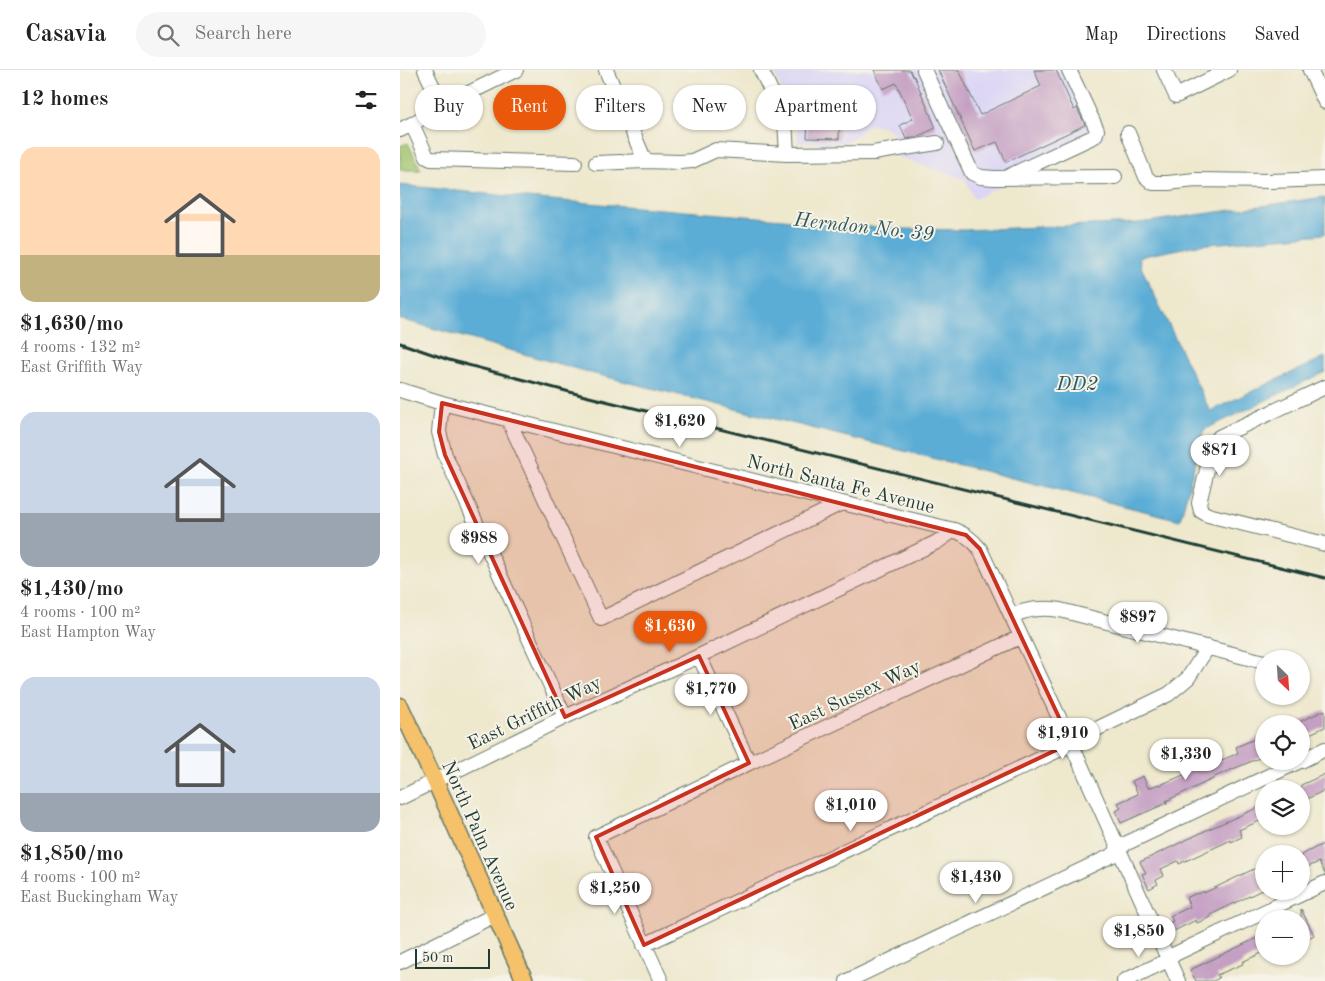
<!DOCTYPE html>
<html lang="en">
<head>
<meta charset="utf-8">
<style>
  body { margin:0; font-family:"Old Standard TT",serif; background:#f6f6f6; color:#222; height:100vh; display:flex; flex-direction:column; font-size:19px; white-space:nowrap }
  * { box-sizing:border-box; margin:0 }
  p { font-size:16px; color:#767676 }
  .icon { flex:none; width:28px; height:28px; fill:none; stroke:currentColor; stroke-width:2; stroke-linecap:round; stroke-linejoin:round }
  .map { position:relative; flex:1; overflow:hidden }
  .drawer { display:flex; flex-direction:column; background:#fff; width:400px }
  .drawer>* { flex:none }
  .hud { position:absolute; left:15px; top:15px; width:475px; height:45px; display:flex; gap:10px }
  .needle { width:32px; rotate:155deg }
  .tools { position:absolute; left:855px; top:580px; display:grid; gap:10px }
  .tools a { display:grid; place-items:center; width:55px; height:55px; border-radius:50%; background:#fff; box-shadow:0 1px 4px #0004; font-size:25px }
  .scale { position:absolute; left:15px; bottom:12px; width:75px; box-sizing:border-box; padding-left:5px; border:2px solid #1f3d34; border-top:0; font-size:14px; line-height:18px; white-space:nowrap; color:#1f3d34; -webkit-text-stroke:4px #f7f3e8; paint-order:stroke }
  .price { position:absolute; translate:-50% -42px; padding:0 11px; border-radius:18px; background:#fff; color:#222; font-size:16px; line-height:32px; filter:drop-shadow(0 1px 2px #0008) }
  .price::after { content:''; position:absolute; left:50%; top:30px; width:15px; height:11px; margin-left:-8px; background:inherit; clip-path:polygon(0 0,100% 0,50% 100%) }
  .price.active { background:#ea580c; color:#fff }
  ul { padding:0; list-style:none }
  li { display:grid; align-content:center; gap:10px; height:265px; padding:0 20px }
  li span { display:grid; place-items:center; height:155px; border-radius:15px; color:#555 }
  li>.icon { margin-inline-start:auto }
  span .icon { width:90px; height:90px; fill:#fffc; stroke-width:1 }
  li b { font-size:21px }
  h2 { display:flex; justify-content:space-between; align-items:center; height:60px; padding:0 20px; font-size:21px }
  .pill { padding:0 18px; border-radius:22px; background:#fff; box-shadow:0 1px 4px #0004; font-size:18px; line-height:45px }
  .pill.active { background:#ea580c; color:#fff }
  header { display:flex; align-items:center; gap:30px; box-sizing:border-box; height:70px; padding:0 25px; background:#fff; border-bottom:1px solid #e0e0e0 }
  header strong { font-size:24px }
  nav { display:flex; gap:28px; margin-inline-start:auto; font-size:18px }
  .search { width:350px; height:45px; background:#f6f6f6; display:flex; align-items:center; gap:12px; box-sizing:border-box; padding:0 18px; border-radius:28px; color:#767676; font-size:19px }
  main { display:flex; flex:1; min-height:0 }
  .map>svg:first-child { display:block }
  .built { fill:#dcd6f6 }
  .green { fill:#a0c46e; stroke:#608051 }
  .water { fill:#5cadd6; stroke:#3e7585 }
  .building { fill:#c49fc3 }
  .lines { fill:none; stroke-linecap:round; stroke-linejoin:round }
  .minor-casing { stroke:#67796a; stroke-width:16 }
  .major-casing { stroke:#67796a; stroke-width:19 }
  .minor { stroke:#fff; stroke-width:14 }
  .major { stroke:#f5c16b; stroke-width:16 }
  .rail { stroke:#1f3d34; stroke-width:3 }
  .marked { fill:#c8321e; fill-opacity:0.2; stroke:#c8321e; stroke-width:4; stroke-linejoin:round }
  .labels { text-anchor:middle; stroke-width:4; stroke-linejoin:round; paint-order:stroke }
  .street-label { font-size:19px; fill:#1f3d34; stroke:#f7f3e8 }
  .water-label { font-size:20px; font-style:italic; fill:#2e595c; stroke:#f7f3e8 }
</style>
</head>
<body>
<header>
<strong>Casavia</strong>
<div class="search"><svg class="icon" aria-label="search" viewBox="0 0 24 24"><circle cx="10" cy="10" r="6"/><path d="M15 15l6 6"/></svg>Search here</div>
<nav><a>Map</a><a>Directions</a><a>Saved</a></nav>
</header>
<main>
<section class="drawer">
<h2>12 homes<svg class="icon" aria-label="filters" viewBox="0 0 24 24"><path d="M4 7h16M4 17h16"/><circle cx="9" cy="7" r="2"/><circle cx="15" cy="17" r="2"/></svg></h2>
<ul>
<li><span style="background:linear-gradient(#ffd9b3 70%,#c2b280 0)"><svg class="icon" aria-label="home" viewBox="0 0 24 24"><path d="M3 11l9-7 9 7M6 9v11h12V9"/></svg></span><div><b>$1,630/mo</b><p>4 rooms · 132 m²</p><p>East Griffith Way</p></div></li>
<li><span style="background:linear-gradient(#c9d6e8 65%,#9aa5b1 0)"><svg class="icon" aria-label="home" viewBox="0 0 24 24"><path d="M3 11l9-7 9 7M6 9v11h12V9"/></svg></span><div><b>$1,430/mo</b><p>4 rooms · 100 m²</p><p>East Hampton Way</p></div></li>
<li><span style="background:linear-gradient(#c9d6e8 75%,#9aa5b1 0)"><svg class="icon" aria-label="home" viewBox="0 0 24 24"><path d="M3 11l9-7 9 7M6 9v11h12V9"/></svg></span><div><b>$1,850/mo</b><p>4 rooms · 100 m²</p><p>East Buckingham Way</p></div></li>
</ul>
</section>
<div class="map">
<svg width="925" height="911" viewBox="0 0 925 911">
  <rect width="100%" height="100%" fill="#f7f3e8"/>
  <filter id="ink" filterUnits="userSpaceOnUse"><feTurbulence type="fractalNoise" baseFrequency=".02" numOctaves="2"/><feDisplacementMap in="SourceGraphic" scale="10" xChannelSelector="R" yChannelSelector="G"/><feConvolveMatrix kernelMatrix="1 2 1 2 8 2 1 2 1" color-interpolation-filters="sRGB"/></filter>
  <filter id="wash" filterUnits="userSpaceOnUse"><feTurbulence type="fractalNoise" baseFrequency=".0096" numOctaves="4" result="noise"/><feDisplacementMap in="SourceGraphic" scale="20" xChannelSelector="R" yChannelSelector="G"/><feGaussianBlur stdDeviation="1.12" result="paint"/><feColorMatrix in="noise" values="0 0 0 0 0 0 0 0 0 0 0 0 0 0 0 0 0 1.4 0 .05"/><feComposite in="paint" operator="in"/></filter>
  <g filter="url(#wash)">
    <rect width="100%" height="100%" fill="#eee8cd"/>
    <path class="built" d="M373,0H675L705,66L574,129L565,109L497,87L499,77L498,71L493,62L484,56L472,55L465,57L452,69L444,73H398L397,58L393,45Z"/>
    <path class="green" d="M8,73L21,100H0V76Z"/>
    <path class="water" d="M0,115L127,128L503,159L564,160L739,153L925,127V164L798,175L739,187L742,199L810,341L925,287V302L804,360L780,450L191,303L0,249Z"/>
    <g id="blocks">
      <path class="building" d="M474,0H510L513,7L514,6L536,58L516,67L506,69L500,55L513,49L496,13L483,19Z
        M538,0H559L580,45L641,16L634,0H656L674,40L677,38L685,55L606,92L597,72L575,81Z
        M422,26H440L439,69L407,68L408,50L422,51Z
        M925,640V657L901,668V651Z
        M864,665V686L814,707L815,708L766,731L767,733L721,753L716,741L721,738L718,733L738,724L732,711L743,706L748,718L759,714L760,715L788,703V701L797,697L799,701L814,695L812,691L821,687L822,690L838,683L836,677Z
        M925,704V720L901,732V715Z
        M864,735V749L839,760L842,767L831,772V770L779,794L778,791L761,799L764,806L756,810L758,814L749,819L742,804L746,803L740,792L809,759Z
        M925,773V804L919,792L901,800V785Z
        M864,796V819L810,845L811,847L797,853L796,850L772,862L768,854L773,851L770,846L790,837L786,828L797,823L798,824L804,821V823L856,798L857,799Z
        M901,839L914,865L901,872Z
        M859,867L860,869L864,867V882L842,892L843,894L817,905L819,908L813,911H796L790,900Z"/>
    </g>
  </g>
  <g filter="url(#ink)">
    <use href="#blocks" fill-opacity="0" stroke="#67796a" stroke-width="1"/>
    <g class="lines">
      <g class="minor-casing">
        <path id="minor" d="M25,0L42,36
          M206,0L245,91L280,92L292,91L316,80L387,84L473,83L537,73
          M361,0L385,50L387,84
          M524,0L572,103L581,107L594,108L715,107
          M764,0L776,26L829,0
          M910,0L925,32
          M12,54L27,87L31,89L175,93
          M0,60L12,54L42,36L116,0
          M728,63L746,107L753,113H768L795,110L871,111L925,109
          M196,93L245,91
          M609,106L695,66L697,60L669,0
          M925,317L819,367L812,379L799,433L801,441L808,445L925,474
          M0,320L42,333L442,433L554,460C566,465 572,469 580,479L671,673L778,911
          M42,333L39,362L45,385L165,647
          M108,349L201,549L442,433
          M611,546C628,539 642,537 660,540L864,592
          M299,586L349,693
          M901,691L925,679
          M0,728L165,647L299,586L537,472L554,460
          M244,875L663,678L680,667L769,624L788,608L808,577
          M0,892L95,845
          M261,911L196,767L349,693L620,567
          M447,911L713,785L725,774L900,691
          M724,911L760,894L775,884L925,813"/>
      </g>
      <g class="major-casing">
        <path id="major" d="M0,636L35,711L125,911"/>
      </g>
      <use href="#minor" class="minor"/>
      <use href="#major" class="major"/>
      <path class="rail" d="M0,273L49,290L181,325L925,508"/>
    </g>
  </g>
  <path class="marked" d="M42,333L566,465L580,479L671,673L244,875L196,767L349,693L299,586L165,647L45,385L39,362Z"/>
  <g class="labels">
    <g class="street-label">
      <text transform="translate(441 413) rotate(14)" y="7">North Santa Fe Avenue</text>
      <text transform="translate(454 624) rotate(-25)" y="7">East Sussex Way</text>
      <text transform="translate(134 642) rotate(-26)" y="7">East Griffith Way</text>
      <text transform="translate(81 765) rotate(66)" y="7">North Palm Avenue</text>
    </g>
    <g class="water-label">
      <text transform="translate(464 156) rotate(6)" y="7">Herndon No. 39</text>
      <text x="677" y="320">DD2</text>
    </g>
  </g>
</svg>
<div class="tools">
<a><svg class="needle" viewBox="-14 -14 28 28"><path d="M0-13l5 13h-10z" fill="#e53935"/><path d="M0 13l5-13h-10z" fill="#767676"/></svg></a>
<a><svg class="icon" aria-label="locate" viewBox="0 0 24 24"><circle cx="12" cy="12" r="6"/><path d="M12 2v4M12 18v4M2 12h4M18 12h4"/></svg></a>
<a><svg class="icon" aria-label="layers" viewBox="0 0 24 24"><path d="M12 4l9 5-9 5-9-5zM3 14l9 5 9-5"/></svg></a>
<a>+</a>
<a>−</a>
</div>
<div class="scale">50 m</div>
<b class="price" style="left:280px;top:378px">$1,620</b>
<b class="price" style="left:820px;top:407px">$871</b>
<b class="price" style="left:79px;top:495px">$988</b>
<b class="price" style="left:738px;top:574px">$897</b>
<b class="price active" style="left:270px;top:583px">$1,630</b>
<b class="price" style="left:311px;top:646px">$1,770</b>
<b class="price" style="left:663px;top:690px">$1,910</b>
<b class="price" style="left:786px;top:711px">$1,330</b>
<b class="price" style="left:451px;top:762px">$1,010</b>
<b class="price" style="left:576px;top:834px">$1,430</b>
<b class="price" style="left:215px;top:845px">$1,250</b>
<b class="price" style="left:739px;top:888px">$1,850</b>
<div class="hud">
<a class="pill">Buy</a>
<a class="pill active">Rent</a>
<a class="pill">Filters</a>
<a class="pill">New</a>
<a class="pill">Apartment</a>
</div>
</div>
</main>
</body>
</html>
